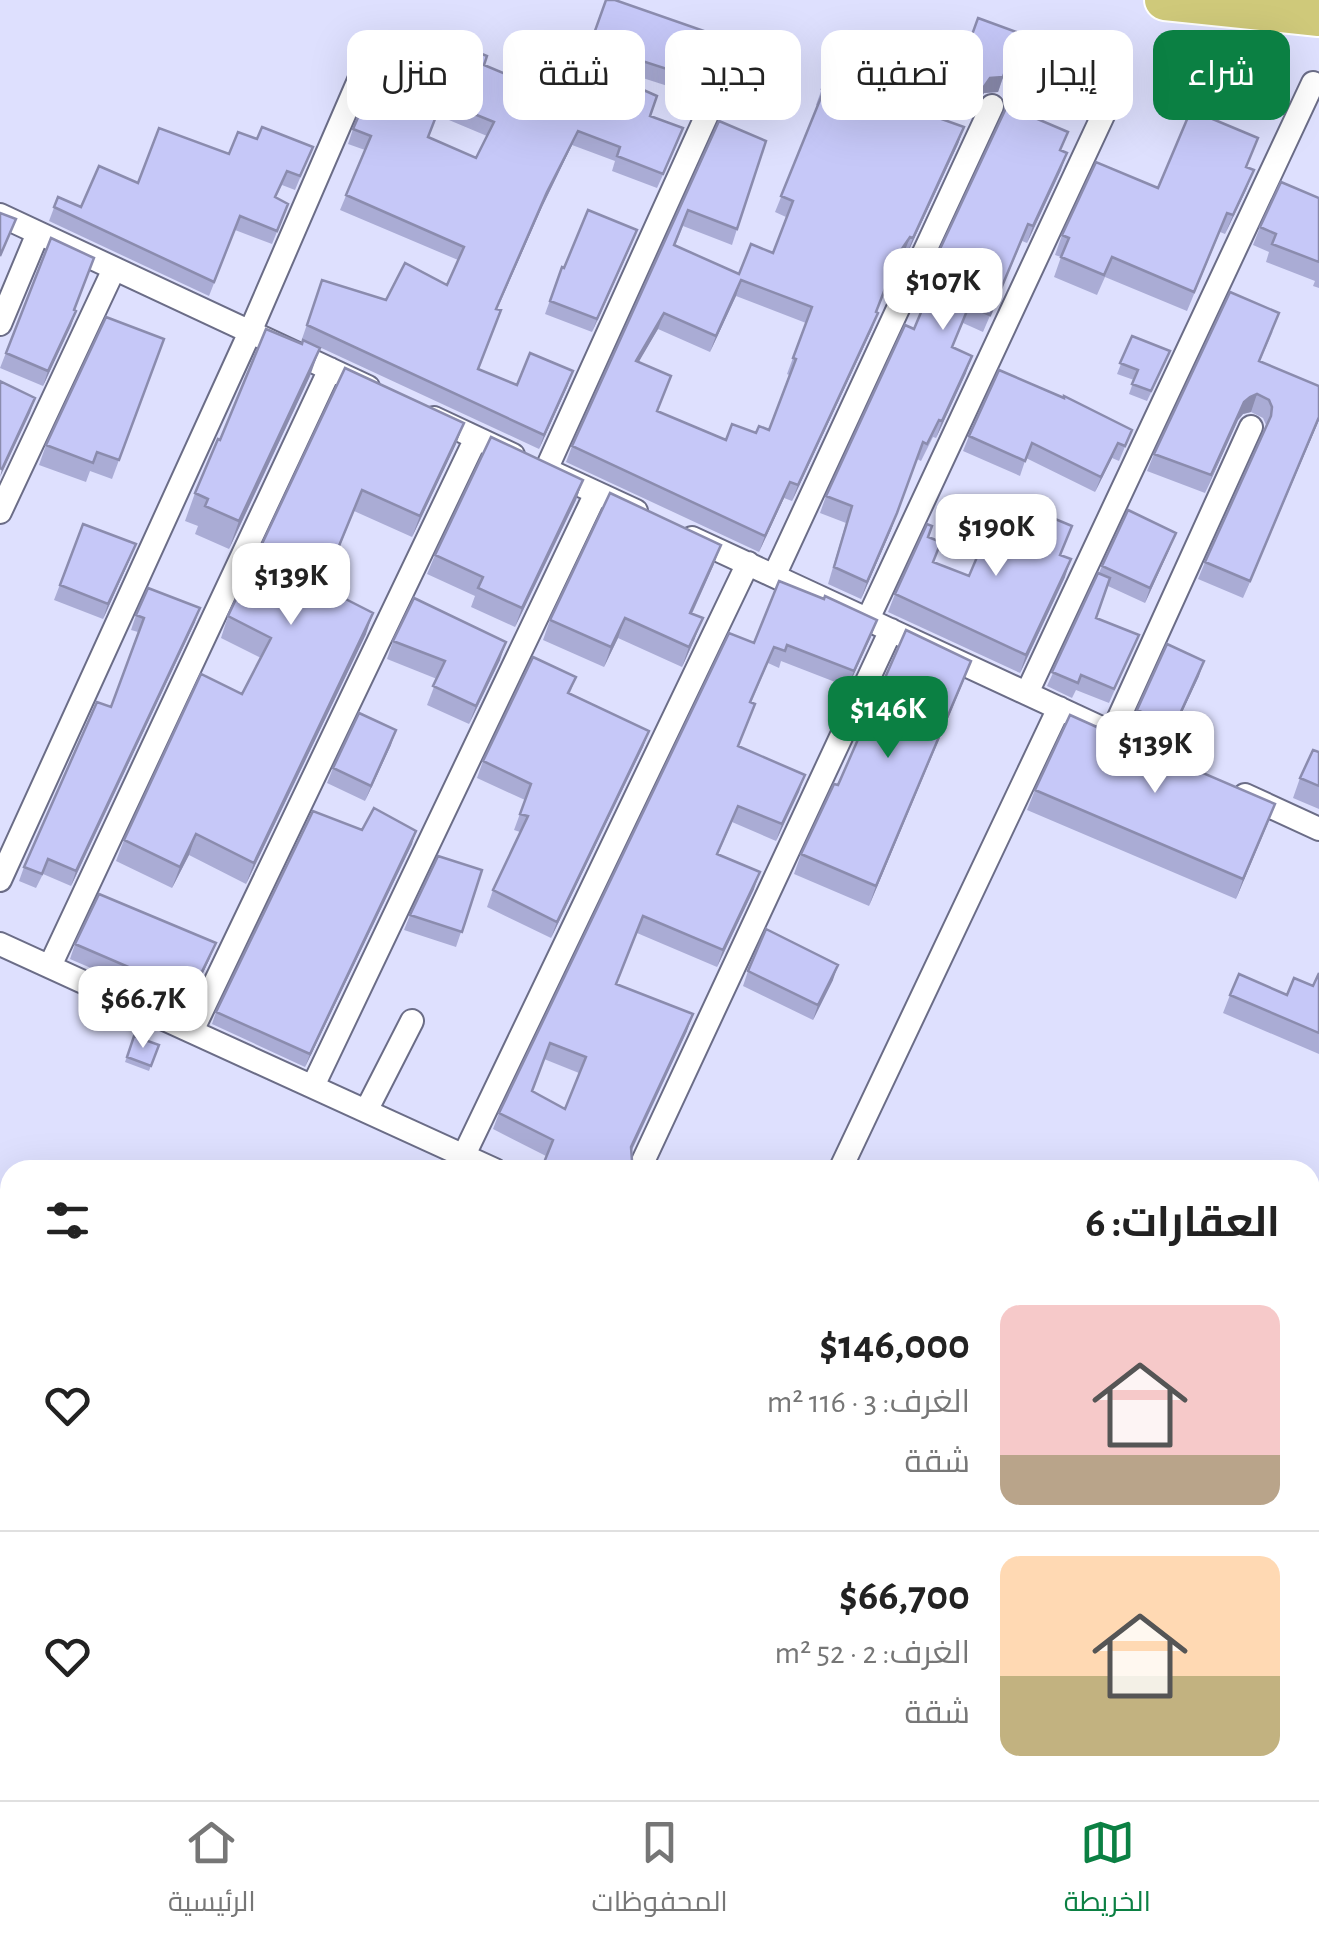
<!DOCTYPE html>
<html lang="ar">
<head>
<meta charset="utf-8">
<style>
  body { margin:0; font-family:"Alegreya Sans",Cairo,sans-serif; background:#f6f6f6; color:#222; direction:rtl; height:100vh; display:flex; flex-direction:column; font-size:38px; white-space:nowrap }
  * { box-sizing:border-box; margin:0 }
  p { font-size:32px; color:#767676 }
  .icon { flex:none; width:55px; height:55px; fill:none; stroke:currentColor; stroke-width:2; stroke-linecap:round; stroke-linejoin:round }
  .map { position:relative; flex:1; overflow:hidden; direction:ltr }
  .sheet { position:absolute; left:0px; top:1160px; width:1320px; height:640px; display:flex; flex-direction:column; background:#fff; border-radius:30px 30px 0 0; box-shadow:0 10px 40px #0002; direction:rtl }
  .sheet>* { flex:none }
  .guide { position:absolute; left:30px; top:30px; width:1260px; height:90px; direction:rtl; display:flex; gap:20px }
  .price { position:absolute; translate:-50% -85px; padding:0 22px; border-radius:20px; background:#fff; color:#222; font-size:32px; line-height:65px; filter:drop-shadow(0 2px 5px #0008) }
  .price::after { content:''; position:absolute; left:50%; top:60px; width:30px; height:22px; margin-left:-15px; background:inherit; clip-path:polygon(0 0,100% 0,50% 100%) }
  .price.selected { background:#0b8043; color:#fff }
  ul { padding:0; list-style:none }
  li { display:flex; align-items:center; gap:30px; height:250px; padding:0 40px }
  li+li { border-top:2px solid #e0e0e0 }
  li span { display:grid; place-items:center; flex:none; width:280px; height:200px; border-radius:20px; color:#555 }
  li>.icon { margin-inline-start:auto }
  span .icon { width:120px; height:120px; fill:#fffc; stroke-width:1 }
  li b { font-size:42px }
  h2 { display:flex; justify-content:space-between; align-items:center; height:120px; padding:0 40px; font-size:42px }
  .chip { padding:0 35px; border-radius:20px; background:#fff; box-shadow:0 10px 40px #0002; font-size:35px; line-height:90px }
  .chip.selected { background:#0b8043; color:#fff }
  .menu { display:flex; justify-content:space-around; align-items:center; height:140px; border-top:2px solid #e0e0e0; background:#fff; font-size:28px; color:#767676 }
  .menu a { display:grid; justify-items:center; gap:5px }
  .menu .selected { color:#0b8043 }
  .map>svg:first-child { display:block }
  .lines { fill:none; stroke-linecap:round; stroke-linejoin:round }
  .minor-casing { stroke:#6b6d87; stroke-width:26 }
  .motorway-casing { stroke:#fff; stroke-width:44 }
  .minor { stroke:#fff; stroke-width:22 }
  .motorway { stroke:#cfc97a; stroke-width:40 }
  .wall { fill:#aaacd5; fill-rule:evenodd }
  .shaded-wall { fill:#8b8cae }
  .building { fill:#c6c8f8; stroke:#8b8cae; stroke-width:2.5; fill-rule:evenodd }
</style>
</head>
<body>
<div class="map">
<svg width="1319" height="1800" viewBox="0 0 1319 1800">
  <rect width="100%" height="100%" fill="#dee0fe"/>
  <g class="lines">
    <g class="minor-casing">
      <path id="minor" d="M0,215L368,387
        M0,324L38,233
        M434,418L513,455
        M546,470L739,44
        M556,474L636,511
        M0,512L114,269
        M692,538L1125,739
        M774,576L992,106
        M868,619L1119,81
        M1027,693L1313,83
        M1112,733L1251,427
        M1245,795L1319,829
        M0,880L250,332L369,57
        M0,944L495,1170
        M50,966L330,369
        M192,1031L476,438
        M313,1086L596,493
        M366,1111L412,1021
        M464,1155L748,563
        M639,1170L891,630
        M840,1170L1059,708
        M1310,1236L1319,1216
        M1310,1633L1319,1614
        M586,1790L607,1800
        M713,1800L718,1790
        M1233,1800L1238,1790"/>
    </g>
    <g class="motorway-casing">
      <path id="motorway" d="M1165,0L1319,16"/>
    </g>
    <use href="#minor" class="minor"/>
    <use href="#motorway" class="motorway"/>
  </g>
  <path class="wall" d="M606,0L719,53L699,96L624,72L621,80L650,116L678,142L657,188L612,171L615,161L572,145L542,207L497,309L478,369L517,385H568L539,449L302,339L322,280L386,300L447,285L458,260L340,210L365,150L348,144L353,129L438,82L484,65L550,92L556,78L576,84ZM437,115L487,136L476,158L428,137Z
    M978,18L1019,33L998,92L984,93L975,106L949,97Z
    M829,69L906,106L964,127L958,144L907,254L904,253L894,269L876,312L872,329L792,501L784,498L759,552L566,462L572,446L719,121L737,229L732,245L683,226L675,246L739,274L773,253L786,217L775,212L818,106L816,105ZM736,296L806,323L787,374L789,375L769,430L726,440L658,411L638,362L658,329L710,352Z
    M733,90L778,104L772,119L728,105Z
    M257,139L313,147L295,190L282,185L276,197L283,217L272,244L235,230L209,296L49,221L58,197L81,207L138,183L229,154Z
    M1061,150V170L1027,243L1022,241L983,332L963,323L952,347L966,373L936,438L933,437L921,461L917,459L891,530L861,599L828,584L846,523L820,513L826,496L914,329L939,295L949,272L934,266L940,249Z
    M1247,167L1254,170L1246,190L1225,234L1220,232L1187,311L1105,277L1097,295L1054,277L1061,257L1055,255L1062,235L1158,188Z
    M1319,198V288L1313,286L1315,281L1266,262L1269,252L1253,245L1260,227Z
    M51,238L74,311H76L43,386L0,368Z
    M632,243L592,332L545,314L562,267L564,268Z
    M1273,331L1260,361L1319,420L1243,598L1198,579L1205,562L1265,428L1266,425L1263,418L1251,412L1243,414L1238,420L1205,493L1147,471L1154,454Z
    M1132,336L1166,361L1147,401L1129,394L1134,380L1117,374Z
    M164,339L112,479L90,471L86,482L39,465L46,445Z
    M345,368L464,423L456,444L412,537L354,511L323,588L366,634L246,884L189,855L172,888L116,861L124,840L242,694L261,658L221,638L228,616Z
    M310,376L229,549L195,534L198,526L185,521L195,493L220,440Z
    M1132,430L1119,461L1112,458L1095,492L1026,458L1020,476L963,451L969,436Z
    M583,480L576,500L515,627L471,607L475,596L427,574L435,555Z
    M83,524L130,559L103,619L54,600Z
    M928,537L933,562L969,576L990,554L1061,555L1065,577L1020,673L888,612L895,594Z
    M1170,548L1145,603L1108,586L1096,618L1139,635L1109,703L1076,690L1072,698L1047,686L1102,566Z
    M714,564L692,614L695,638L682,667L618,638L604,667L543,640L550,620Z
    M136,615L195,622L71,886L43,874L36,888L19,881L24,867L111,707L138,632L131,630Z
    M877,620L848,687L781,661L779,668L768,663L751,703L755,704L738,746L805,775L776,841L732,822L718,854L754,889L717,967L637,933L629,950L616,984L687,1031L632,1150L629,1170H541L546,1156L493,1129L499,1113L754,643ZM544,1059L579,1073L565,1109L532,1091Z
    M393,641L500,660L469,724L427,705L437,679L387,659Z
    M971,661L869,906L794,874L801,854L838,785Z
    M1199,676L1168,742L1132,725L1137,710Z
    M576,677L570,693L649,731L643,747L551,938L487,907L493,890L520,832L514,830L525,800L477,778L483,761Z
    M391,745L365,801L327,783L333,768Z
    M1319,752V809L1293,798L1300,778Z
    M1161,755L1275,804L1236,899L1027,810L1035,790Z
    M362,830L412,844L305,1067L212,1024L216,1012Z
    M482,870L456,947L404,930L410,915Z
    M75,944L210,958L186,1009L70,959Z
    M748,971L833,980L813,1020L743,986Z
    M1319,973V1054L1223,1013L1230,995H1287L1313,986Z
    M134,1036L159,1045L149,1071L125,1062Z
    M1310,1246L1317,1249L1319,1246V1436L1317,1441L1310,1438Z
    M817,1790H846L842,1799Z"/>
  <path class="shaded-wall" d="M1003,77L998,92L984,93L975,106L981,91L990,78Z
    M964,127L958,144L907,254L913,238Z
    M578,131L572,145L542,207L491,323L547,192Z
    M1067,153L1061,170L1027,243L1033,226Z
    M1254,170L1246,190L1225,234L1233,215Z
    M637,230L632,243L592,332L597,319Z
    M910,237L904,253L894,269L899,253Z
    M741,280L736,296L710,352L716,336Z
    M76,311L71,326L43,386L48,371Z
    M664,313L658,329L630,377L636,361Z
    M878,313L872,329L792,501L798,485Z
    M320,348L310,376L229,549L239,521Z
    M972,356L966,373L936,438L942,421Z
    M573,371L568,385L539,449L544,435Z
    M1257,394L1251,412L1243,414L1238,420L1205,493L1244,402L1250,397Z
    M35,398L30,413L0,477L2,469Z
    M1319,417V420L1243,598L1250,581Z
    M464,423L456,444L412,537L420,516Z
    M1118,443L1112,458L1095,492L1101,477Z
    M583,480L576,500L515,627L522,608Z
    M790,482L784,498L759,552L765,536Z
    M897,513L891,530L861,599L867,582Z
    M1176,533L1170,548L1145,603L1150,588Z
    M136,544L130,559L103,619L108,604Z
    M721,545L714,564L683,633L690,613Z
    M1071,559L1065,577L1020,673L1026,655Z
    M200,608L195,622L71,886L76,871Z
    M373,613L366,634L246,884L254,863Z
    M625,618L618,638L604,667L611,647Z
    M703,618L695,638L682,667L689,647Z
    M877,620L871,637L848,687L854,671Z
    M506,642L500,660L469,724L476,706Z
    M971,661L964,680L869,906L876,886Z
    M1204,661L1199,676L1168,742L1174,727Z
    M396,730L391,745L365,801L371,786Z
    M649,731L643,747L551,938L557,922Z
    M805,775L799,792L776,841L782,824Z
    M1275,804L1268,823L1236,899L1243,879Z
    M416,831L412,844L305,1067L310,1054Z
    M196,834L189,855L172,888L180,867Z
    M760,872L754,889L717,967L723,950Z
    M216,943L210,958L186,1009L191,994Z
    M838,965L833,980L813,1020L818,1005Z
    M693,1014L687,1031L625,1164L631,1147Z
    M1310,1517H1319V1527L1316,1535H1310Z
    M1319,1584V1590L1316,1600L1310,1604V1594L1312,1590Z
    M1314,1684H1319V1694L1316,1702H1310V1685Z"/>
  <path class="building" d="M606,0H615L724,38L704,81L630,57L621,80L657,96L650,116L683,128L663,174L617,156L620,147L578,131L547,192L496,309L501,310L478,369L517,385L530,353L573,371L544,435L307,325L322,280L386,300L405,263L447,285L464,247L346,195L371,136L353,129L383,60L438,82L455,43L487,56L484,65L551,93L556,78L576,84ZM442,101L494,122L476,158L428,137Z
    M978,18L1019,33L1003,77L990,78L981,91L955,82Z
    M759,32L797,44L778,104L733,90Z
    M829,69L908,100L905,106L964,127L913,238L910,237L899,253L876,312L878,313L798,485L790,482L765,536L572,446L719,121L766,141L737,229L688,210L674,245L739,274L751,244L773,253L793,201L781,196L824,90L822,89ZM741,280L812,307L793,358L796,359L769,430L759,426L756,433L732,424L726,440L657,411L671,376L636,361L664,313L716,336Z
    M1007,106L1068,132L1060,150L1067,153L1033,226L1028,224L990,315L969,306L952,347L972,356L942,421L939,420L927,444L923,442L897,513L867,582L834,567L852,506L826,496L905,325L914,329L930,291L939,295L956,256L940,249Z
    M1191,110L1258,138L1246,167L1254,170L1233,215L1227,213L1194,292L1112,257L1104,275L1061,257L1069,238L1062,235L1096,162L1158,188Z
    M262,127L313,147L300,176L287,171L275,197L288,204L277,231L240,216L214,282L54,207L58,197L81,207L99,166L138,183L159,128L229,154L238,132L257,139Z
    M1281,182L1319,198V262L1272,244L1276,234L1260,227Z
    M588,210L637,230L597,319L550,301L562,267L564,268Z
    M0,213L16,219L0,256Z
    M51,238L94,258L74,310L76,311L48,371L6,353Z
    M1230,292L1279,313L1259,361L1319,386V417L1250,581L1205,562L1271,416L1272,407L1269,400L1257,394L1250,397L1244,402L1211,475L1154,454Z
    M106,317L164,339L119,460L97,452L93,463L46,445Z
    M266,329L302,344L303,340L320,348L239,521L205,506L208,499L195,493L218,439L220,440Z
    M1132,336L1170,351L1151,391L1132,384L1138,370L1120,363Z
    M345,368L464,423L420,516L362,490L322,587L373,613L254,863L196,834L180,867L124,840L201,674L242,694L271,638L228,616Z
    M999,370L1064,398V396L1132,430L1125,446L1118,443L1101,477L1032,443L1025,461L969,436Z
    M0,381L35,398L2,469L0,468Z
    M491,437L583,480L522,608L478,588L483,577L435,555Z
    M610,493L721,545L690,613L703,618L689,647L625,618L611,647L550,620Z
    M1012,501L1072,526L1060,555L1071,559L1026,655L895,594L927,524L932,526L928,537L941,542L933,562L969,576L980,550L990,554Z
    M1128,510L1176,533L1150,588L1102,566Z
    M83,524L136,544L108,604L60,585Z
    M1098,573L1110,578L1096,618L1139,635L1114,689L1081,675L1078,683L1052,672Z
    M779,581L824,599L825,596L877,620L854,671L787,645L785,651L774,647L750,702L755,704L738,746L805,775L782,824L738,806L717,854L760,872L723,950L643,916L616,984L693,1014L631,1147L632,1161L628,1170H556L543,1165L553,1140L499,1113L729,633L754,643ZM550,1043L586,1057L565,1109L532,1091Z
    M148,588L200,608L76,871L48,859L42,874L24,867L97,702L111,707L144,618L136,615Z
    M414,598L506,642L476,706L433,686L445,661L393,641Z
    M906,630L971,661L876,886L801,854L834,784L838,785Z
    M1167,644L1204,661L1174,727L1137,710Z
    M533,657L576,677L568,693L649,731L557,922L493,890L528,816L520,814L531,784L483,761Z
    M359,713L396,730L371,786L333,768Z
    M1070,715L1099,728L1102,722L1163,750L1161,755L1275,804L1243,879L1035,790Z
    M1313,750L1319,752V786L1300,778Z
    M374,808L416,831L310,1054L216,1012L313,811L362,830Z
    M438,856L482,870L462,932L410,915Z
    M99,894L216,943L191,994L75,944Z
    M766,929L838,965L818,1005L748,971Z
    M1319,973V1033L1230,995L1239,974L1287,995L1294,978L1313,986Z
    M134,1036L159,1045L151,1066L127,1057Z
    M1310,1246L1317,1249L1319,1246V1421L1310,1418Z
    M1310,1460L1319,1465V1517H1310Z
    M1310,1542L1318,1548L1310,1568Z
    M1310,1577L1319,1581V1584L1312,1590L1310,1594Z
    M1310,1629L1319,1630V1684H1314L1310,1685Z
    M1310,1712L1319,1714V1800H1251L1255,1790H1310Z
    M395,1790H498L493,1800H394L397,1794L394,1793Z
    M907,1790H975L971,1800H902Z
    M1116,1790H1182L1177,1800H1111Z"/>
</svg>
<b class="price" style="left:943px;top:333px">$107K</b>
<b class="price" style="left:996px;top:579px">$190K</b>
<b class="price" style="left:291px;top:628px">$139K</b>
<b class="price selected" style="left:888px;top:761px">$146K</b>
<b class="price" style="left:1155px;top:796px">$139K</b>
<b class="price" style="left:143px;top:1051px">$66.7K</b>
<div class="guide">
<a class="chip selected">شراء</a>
<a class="chip">إيجار</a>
<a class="chip">تصفية</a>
<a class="chip">جديد</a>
<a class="chip">شقة</a>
<a class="chip">منزل</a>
</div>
<section class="sheet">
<h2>العقارات: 6<svg class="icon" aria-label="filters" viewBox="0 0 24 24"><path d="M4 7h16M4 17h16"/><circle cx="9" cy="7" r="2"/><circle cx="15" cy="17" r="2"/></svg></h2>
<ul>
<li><span style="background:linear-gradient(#f6c9c9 75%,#b9a48a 0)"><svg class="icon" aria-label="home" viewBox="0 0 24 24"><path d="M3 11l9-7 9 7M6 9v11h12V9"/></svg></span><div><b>$146,000</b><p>الغرف: 3 · 116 m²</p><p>شقة</p></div><svg class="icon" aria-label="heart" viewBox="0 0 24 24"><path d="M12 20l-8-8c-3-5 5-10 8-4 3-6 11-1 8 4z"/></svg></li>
<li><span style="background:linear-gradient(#ffd9b3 60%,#c2b280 0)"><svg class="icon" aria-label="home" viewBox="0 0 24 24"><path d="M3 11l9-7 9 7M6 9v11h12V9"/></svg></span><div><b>$66,700</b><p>الغرف: 2 · 52 m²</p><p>شقة</p></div><svg class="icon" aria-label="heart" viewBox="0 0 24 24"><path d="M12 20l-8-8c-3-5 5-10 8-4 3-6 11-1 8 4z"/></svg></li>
</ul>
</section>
</div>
<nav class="menu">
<a class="selected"><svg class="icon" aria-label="map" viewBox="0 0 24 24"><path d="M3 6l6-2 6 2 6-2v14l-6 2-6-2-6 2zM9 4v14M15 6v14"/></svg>الخريطة</a>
<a><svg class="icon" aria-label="saved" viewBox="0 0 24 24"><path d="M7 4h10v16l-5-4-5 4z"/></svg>المحفوظات</a>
<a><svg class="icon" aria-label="home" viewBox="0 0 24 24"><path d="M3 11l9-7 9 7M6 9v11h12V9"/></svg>الرئيسية</a>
</nav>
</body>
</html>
